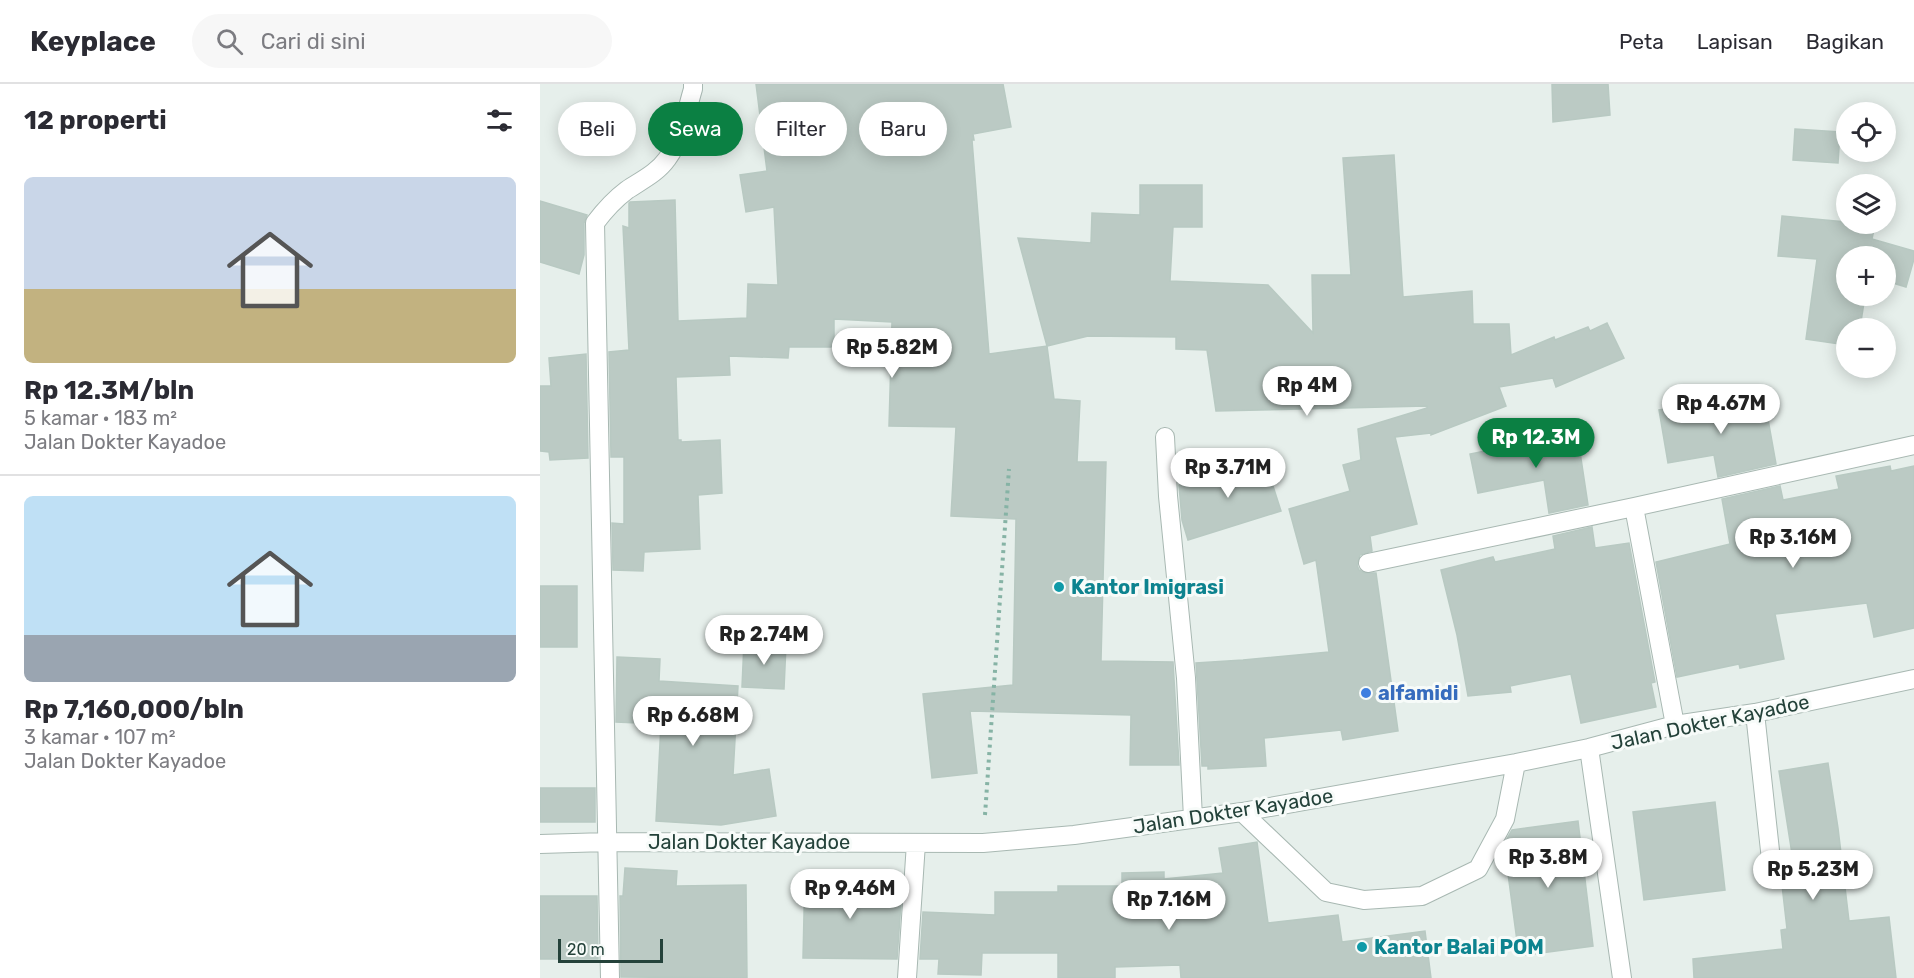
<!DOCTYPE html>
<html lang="id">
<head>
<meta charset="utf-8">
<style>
  body { margin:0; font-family:Rubik,sans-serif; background:#f7f7f7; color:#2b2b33; height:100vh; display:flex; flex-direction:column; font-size:22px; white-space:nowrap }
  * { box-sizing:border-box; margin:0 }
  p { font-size:20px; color:#7c7c81 }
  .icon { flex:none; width:33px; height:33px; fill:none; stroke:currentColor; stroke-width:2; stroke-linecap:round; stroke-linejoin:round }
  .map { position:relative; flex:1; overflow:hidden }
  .details { display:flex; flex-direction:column; background:#fff; width:540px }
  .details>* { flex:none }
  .banner { position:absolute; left:18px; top:18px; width:570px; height:54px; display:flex; gap:12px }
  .buttons { position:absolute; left:1296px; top:18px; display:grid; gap:12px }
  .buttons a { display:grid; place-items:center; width:60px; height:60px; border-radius:50%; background:#fff; box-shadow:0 3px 15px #0003; font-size:30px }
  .scale { position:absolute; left:18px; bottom:15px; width:105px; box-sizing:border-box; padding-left:6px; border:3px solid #24423a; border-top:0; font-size:16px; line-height:21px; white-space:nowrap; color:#24423a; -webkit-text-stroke:4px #f7fbf9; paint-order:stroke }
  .price { position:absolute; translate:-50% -51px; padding:0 14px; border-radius:21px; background:#fff; color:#222; font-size:20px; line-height:39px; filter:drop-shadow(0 2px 3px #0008) }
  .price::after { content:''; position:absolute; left:50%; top:36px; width:18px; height:14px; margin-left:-9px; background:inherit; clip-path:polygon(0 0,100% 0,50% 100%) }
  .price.current { background:#0b8043; color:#fff }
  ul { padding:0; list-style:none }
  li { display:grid; align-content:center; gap:12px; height:318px; padding:0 24px }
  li+li { border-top:2px solid #e1e1e2 }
  li span { display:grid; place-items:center; height:186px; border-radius:9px; color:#555 }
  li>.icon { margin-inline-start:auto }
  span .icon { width:108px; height:108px; fill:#fffc; stroke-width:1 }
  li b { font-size:26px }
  h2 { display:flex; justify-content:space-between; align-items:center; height:72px; padding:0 24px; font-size:26px }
  .chip { padding:0 21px; border-radius:27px; background:#fff; box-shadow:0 3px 15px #0003; font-size:21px; line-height:54px }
  .chip.current { background:#0b8043; color:#fff }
  header { display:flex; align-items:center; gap:36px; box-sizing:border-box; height:84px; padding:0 30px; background:#fff; border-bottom:2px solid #e1e1e2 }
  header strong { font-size:28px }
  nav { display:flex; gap:33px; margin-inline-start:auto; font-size:21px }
  .search { width:420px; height:54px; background:#f7f7f7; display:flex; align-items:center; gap:15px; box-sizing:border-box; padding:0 21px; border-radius:33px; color:#7c7c81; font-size:22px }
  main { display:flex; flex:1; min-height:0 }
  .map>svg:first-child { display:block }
  .building { fill:#bbcac4; stroke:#b8c9c2; stroke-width:1.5 }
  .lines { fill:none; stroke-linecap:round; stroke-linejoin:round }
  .minor-casing { stroke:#a8b8b2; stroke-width:20 }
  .path { stroke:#86b3a5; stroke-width:4; stroke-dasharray:3 4.5; stroke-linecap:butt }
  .minor { stroke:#fff; stroke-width:18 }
  .culture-dot { fill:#0f9aa8; stroke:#f7fbf9; stroke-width:2 }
  .shop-dot { fill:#3f7fe0; stroke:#f7fbf9; stroke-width:2 }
  .labels { text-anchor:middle; stroke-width:6; stroke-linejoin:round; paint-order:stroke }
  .culture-label { font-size:20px; font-weight:bold; fill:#0d838f; stroke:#f7fbf9; text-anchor:start }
  .shop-label { font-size:20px; font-weight:bold; fill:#366cbe; stroke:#f7fbf9; text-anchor:start }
  .street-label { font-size:20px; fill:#24423a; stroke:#f7fbf9 }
</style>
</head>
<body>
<header>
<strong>Keyplace</strong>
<div class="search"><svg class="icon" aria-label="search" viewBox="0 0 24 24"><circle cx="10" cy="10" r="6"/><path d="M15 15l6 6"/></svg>Cari di sini</div>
<nav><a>Peta</a><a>Lapisan</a><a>Bagikan</a></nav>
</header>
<main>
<section class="details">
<h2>12 properti<svg class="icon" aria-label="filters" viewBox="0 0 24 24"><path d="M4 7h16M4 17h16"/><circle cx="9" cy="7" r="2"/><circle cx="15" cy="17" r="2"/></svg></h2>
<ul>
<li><span style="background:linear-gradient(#c9d6e8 60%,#c2b280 0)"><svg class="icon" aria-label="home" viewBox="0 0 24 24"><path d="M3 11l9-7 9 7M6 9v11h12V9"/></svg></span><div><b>Rp 12.3M/bln</b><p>5 kamar · 183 m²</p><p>Jalan Dokter Kayadoe</p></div></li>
<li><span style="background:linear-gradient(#bfe0f5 75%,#9aa5b1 0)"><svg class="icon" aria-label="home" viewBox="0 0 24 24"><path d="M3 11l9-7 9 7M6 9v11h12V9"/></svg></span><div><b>Rp 7,160,000/bln</b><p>3 kamar · 107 m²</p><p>Jalan Dokter Kayadoe</p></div></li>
</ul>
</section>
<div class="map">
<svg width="1374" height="894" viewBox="0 0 1374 894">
  <rect width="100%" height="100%" fill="#e6efeb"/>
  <path class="building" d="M216,0H463L471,43L433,50L434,56H432L449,270L507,262L514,315L540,317L537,378H566L561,577L633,578L639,681H590L591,631L430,627L437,689L392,694L383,610L473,601L476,435L411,432L416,343L349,342L352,238L294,235V263H249L248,274L189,272L190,291L136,293L138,356H141V358L180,356L182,409L158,411L160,465L104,468L103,487L73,486L72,439L84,440V373H71L69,268L89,266L83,142L89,144V119L90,118L135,116L138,237L207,234L208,200L238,201L234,123L206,128L200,91L227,87Z
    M1012,0H1068L1070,31L1013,38Z
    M1255,45L1300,48L1298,79L1253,76Z
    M854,71L863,213L932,207L933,240H969L971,271L1014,253L1015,256L1048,243L1050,247L1067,239L1084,274L1016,303L1013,294L959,303L966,322L891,351V349L855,353L877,440L830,452L832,467L820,471L817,481L819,486L824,489H836L858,647L803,656L801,646L724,654L726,682L668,685V682H662L656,579L703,576L789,568L776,476L764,480L749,425L810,407L803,381L821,376L818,345L887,324V322L676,327L667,266L636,265V253L548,252L507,262L478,154L551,159L552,129L600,131V101H662V143H633L630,197L728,201L773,249L772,191H811L803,74Z
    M0,117L47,131L44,139V171L39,190L0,178Z
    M1242,132L1306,138V140H1335L1332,155L1374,167V175L1366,203L1346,197V172H1306V212H1325L1320,244H1306V261L1266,255L1277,175L1238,172Z
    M46,270L48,374L10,376L9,368L0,367V302H11L9,274Z
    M1224,313L1236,380L1178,393L1174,371L1128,379L1119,326L1153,321V326Z
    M1037,348L1048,421L1009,429L1004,396L938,409L930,370L998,356V354Z
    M724,374L741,427L648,456L642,436L639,401Z
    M1350,382L1351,387L1374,382V544L1334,553L1327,519L1235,530L1244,575L1200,584L1199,580L1137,593L1116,478L1190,460L1182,415L1240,402L1243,416L1299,405L1296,392Z
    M1052,443L1055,464L1089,459L1115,598L1111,599L1116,623L1041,639L1031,590L970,602L971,608L928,612L917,551L901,486L953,473L955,478L1015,465L1013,452Z
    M0,502H37V563H0Z
    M204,558L246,561L244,605L202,603Z
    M77,573L120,575L119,597L198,602L193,691L229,685L236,732L181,741L116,737L121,640L76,638Z
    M1288,679L1298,744L1309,837L1349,833L1356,894H1154L1153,875L1243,865L1241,846L1247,845L1242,801L1244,793L1242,771L1252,770L1239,687Z
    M0,704H55V738H0Z
    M1175,718L1185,806L1104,816L1093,728Z
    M1038,737L1053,862L979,872L964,760L972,746Z
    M717,758L728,839L798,831L802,858L885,847L891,894H641L640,881L575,883V894H518V869H442L441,891L398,890L399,875H380L383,828L455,831V808H518V802H582V789L624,788V795L683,789L679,764Z
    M85,784L137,787L136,802L206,801L207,894L81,893L80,812H83Z
    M265,787L293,788L292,803L362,805L357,875L263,874Z
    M0,812H57L58,875H0Z"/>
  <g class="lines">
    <g class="minor-casing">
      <path id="minor" d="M625,353L628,412L646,594L653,734
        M1094,423L1135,641
        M828,479L1094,423L1374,361
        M1215,629L1233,794
        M1049,664L1082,894
        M702,728L786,808L824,816L882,812L938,785L965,735L976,679
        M0,760L67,758L443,759L534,751L702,728L976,679L1049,664L1135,641L1215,629L1374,595
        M70,894L55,139C64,127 75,115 87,106C102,96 117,89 127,75C142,55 146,28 153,5V0
        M367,894L376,759"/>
    </g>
    <path class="path" d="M445,731L469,385"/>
    <use href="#minor" class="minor"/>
  </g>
  <g class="culture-dot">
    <circle cx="519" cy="503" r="6"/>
    <circle cx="822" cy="863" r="6"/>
  </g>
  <circle class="shop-dot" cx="826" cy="609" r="6"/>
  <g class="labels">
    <g class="culture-label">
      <text x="531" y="510">Kantor Imigrasi</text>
      <text x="834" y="870">Kantor Balai POM</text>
    </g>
    <g class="shop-label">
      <text x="838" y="616">alfamidi</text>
    </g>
    <g class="street-label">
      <text transform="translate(1170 638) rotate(-12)" y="7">Jalan Dokter Kayadoe</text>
      <text transform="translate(693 727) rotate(-9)" y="7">Jalan Dokter Kayadoe</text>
      <text x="209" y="765">Jalan Dokter Kayadoe</text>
    </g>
  </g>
</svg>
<div class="buttons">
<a><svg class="icon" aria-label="locate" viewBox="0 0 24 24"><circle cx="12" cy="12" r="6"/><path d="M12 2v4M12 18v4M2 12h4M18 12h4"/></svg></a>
<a><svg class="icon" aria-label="layers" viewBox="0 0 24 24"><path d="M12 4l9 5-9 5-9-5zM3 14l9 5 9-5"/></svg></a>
<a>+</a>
<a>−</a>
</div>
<div class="scale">20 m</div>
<b class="price" style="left:352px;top:295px">Rp 5.82M</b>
<b class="price" style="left:767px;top:333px">Rp 4M</b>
<b class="price" style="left:1181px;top:351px">Rp 4.67M</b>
<b class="price current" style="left:996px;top:385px">Rp 12.3M</b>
<b class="price" style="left:688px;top:415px">Rp 3.71M</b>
<b class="price" style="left:1253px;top:485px">Rp 3.16M</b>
<b class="price" style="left:224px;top:582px">Rp 2.74M</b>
<b class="price" style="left:153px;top:663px">Rp 6.68M</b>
<b class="price" style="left:1008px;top:805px">Rp 3.8M</b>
<b class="price" style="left:1273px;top:817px">Rp 5.23M</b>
<b class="price" style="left:310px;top:836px">Rp 9.46M</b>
<b class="price" style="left:629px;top:847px">Rp 7.16M</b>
<div class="banner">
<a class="chip">Beli</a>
<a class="chip current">Sewa</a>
<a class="chip">Filter</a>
<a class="chip">Baru</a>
</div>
</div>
</main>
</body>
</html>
